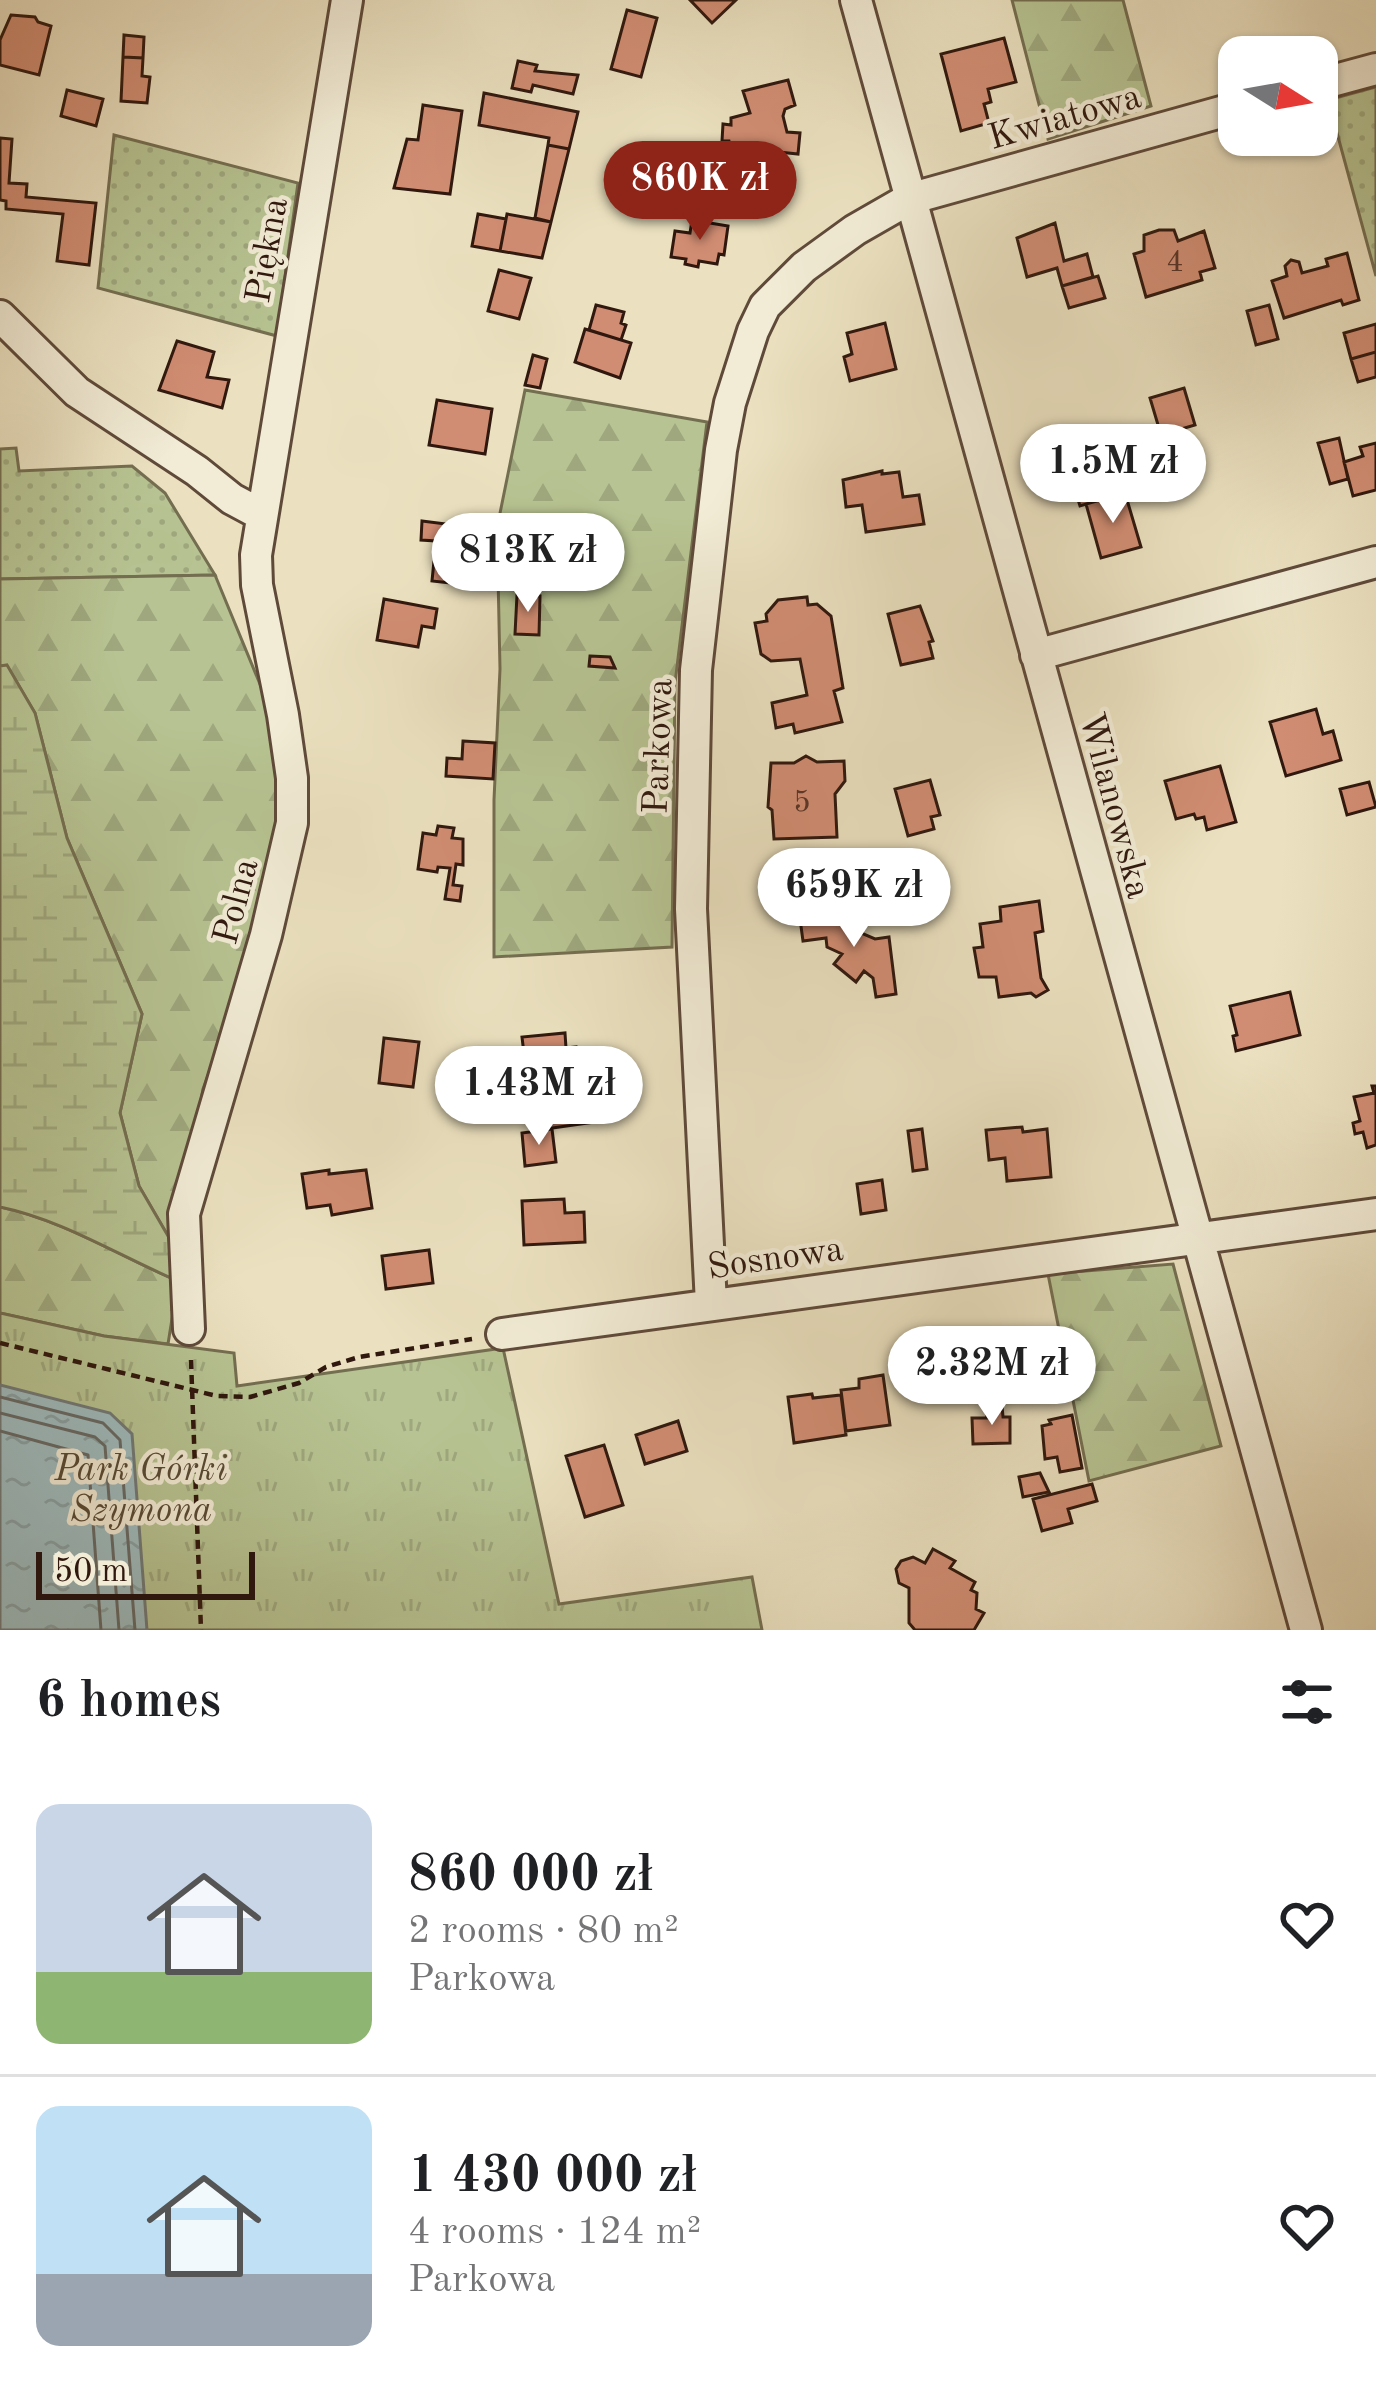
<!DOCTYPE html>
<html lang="en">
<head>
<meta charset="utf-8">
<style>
  body { margin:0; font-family:"Old Standard TT",serif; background:#f6f6f6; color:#202124; height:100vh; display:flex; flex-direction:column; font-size:45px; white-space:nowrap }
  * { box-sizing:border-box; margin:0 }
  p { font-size:39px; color:#757577 }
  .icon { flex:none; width:66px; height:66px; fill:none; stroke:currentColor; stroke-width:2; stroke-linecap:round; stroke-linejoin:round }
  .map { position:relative; height:1630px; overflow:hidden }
  .drawer { display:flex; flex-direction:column; background:#fff; flex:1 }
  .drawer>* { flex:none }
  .needle { width:78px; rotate:101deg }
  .controls { position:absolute; left:1218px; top:36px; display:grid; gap:24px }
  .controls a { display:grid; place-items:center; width:120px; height:120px; border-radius:24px; background:#fff; box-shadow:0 3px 9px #0004; font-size:60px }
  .scale { position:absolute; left:36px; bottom:30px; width:219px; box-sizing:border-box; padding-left:12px; border:6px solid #30180e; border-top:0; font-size:33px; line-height:42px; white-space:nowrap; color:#30180e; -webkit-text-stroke:9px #f2ecd6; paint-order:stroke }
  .price { position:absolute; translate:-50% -102px; padding:0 27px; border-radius:42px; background:#fff; color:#222; font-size:39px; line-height:78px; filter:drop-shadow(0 3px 6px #0008) }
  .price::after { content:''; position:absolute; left:50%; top:72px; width:36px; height:27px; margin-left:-18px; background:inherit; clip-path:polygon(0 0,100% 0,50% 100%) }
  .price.on { background:#8f2418; color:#fff }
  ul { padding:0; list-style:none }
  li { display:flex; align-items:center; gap:36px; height:300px; padding:0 36px }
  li+li { border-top:3px solid #e0e0e0 }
  li span { display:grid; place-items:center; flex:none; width:336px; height:240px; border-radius:24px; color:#555 }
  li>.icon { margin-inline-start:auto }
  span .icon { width:144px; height:144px; fill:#fffc; stroke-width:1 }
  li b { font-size:51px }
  h2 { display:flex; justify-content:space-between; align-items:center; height:144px; padding:0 36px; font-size:51px }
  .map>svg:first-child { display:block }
  .grass { fill:url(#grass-dots); stroke:#746e50; stroke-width:3 }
  .forest { fill:url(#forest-firs); stroke:#746e50; stroke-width:3 }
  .wetland { fill:url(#wetland-marsh); stroke:#746e50; stroke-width:3 }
  .park { fill:url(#park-tufts); stroke:#746e50; stroke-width:3 }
  .water { fill:url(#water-ripples); stroke:#727a78; stroke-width:3 }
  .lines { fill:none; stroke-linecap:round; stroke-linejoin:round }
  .shore { stroke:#676a66; stroke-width:3 }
  .building { fill:#d18d73; stroke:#30180e; stroke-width:3 }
  .minor-casing { stroke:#5f4a3a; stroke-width:36 }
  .path { stroke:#30180e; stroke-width:4.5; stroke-dasharray:9 6; stroke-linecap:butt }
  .minor { stroke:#f2ecd6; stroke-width:30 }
  .labels { text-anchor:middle; stroke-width:9; stroke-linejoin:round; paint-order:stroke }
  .number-label { font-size:30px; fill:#583527 }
  .street-label { font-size:36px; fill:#30180e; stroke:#f2ecd6 }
  .park-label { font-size:36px; font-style:italic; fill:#584b36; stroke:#f2ecd6 }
</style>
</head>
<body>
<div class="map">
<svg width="1376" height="1630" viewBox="0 0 1376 1630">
  <defs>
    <pattern id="grass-dots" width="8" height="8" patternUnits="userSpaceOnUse" patternTransform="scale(3)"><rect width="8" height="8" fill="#b7c392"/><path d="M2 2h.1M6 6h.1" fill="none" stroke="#9ea77d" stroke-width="1.8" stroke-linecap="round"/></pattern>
    <pattern id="forest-firs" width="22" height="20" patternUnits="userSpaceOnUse" patternTransform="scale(3)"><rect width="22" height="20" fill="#b7c392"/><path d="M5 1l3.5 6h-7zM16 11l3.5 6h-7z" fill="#9ea77d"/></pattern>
    <pattern id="wetland-marsh" width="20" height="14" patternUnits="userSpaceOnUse" patternTransform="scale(3)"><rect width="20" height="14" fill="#b7c392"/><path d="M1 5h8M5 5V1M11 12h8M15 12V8" fill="none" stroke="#9ea77d"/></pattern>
    <pattern id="park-tufts" width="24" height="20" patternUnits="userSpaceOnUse" patternTransform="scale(3)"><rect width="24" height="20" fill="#b7c392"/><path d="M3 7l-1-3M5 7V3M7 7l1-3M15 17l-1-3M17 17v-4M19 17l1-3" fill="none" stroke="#9ea77d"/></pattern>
    <pattern id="water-ripples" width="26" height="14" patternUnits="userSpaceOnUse" patternTransform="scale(3)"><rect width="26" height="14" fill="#9ebbbe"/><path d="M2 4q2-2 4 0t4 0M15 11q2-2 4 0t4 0" fill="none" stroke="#88a0a2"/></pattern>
  </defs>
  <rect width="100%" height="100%" fill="#ebe1c0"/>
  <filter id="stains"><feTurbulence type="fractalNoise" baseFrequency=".00167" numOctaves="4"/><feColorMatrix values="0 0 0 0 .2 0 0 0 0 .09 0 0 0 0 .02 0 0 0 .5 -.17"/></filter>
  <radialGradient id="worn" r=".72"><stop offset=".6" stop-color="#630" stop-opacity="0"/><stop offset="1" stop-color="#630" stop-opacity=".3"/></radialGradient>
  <path class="grass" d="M1376,87V276L1328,100Z
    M114,135L298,183L277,336L98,288Z
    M16,448L19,471L132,466L165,493L215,575L0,579V449Z"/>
  <path class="forest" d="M1012,0H1123L1151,106L1048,139Z
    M525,390L707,422L675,683L672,947L494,957V800L500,669L497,528Z
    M215,575L276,723L278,842L226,1027L203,1089L175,1248L139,1186L120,1113L142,1014L67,838L35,713L7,666H0V579Z
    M0,1207C63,1220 119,1256 178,1281L168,1344L104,1336L0,1313Z
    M1173,1264L1221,1446L1089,1481L1048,1274Z"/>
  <path class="wetland" d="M7,665L35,713L67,838L142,1014L120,1113L139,1186L175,1248L178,1281C119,1256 63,1220 0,1207V666Z"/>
  <path class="park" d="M0,1313L104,1336L234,1353L237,1386L503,1348L559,1604L752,1577L762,1630H0Z"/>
  <path class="water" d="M0,1385L110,1413L132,1434L147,1630H0Z"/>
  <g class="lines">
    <path class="shore" d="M0,1397L103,1423L120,1440L135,1630
      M0,1413L95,1437L105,1446L119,1630
      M0,1431L88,1455L101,1630"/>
  </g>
  <path class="building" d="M690,0H736L712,23Z
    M627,10L657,18L641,77L611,69Z
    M11,15L35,17L38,22L51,26L39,75L0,65V40Z
    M124,35L144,37L143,58L123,57Z
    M1004,38L1016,82L988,89L991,102L984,104L989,123L961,131L941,54Z
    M123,57L143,58L142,76L150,77L147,103L121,101Z
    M518,61L537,65L535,71L578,75L573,94L533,85L531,92L512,88Z
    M788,80L795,105L785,109L783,116L787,132L800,133L798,154L779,152L761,157L760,152L734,159L729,141H722L723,124L731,125V118L750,113L743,91Z
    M67,90L103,99L96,126L61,116Z
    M484,93L578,112L569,149L548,145L549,138L479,125Z
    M423,105L462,111L450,194L394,188L407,139L418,140Z
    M0,138L12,139L9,183L27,184L26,197L96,203L89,265L57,261L63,214L6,209V201L0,200Z
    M548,145L569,149L551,222L535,218Z
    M478,214L506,219L500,251L472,246Z
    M507,214L551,222L542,258L500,251Z
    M692,220L728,226L724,255L719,254L717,264L699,261L698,267L685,264L686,259L671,257L675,231L690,233Z
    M1055,223L1064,261L1087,254L1093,277L1062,286L1057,268L1027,277L1017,238Z
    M1159,230H1174L1178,241L1204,231L1215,268L1200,272L1202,280L1146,297L1134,254L1144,251V235Z
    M1347,253L1359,300L1343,305L1341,300L1284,318L1272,281L1287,276L1285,266L1291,260L1299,262L1302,273L1328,266L1326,259Z
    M499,270L531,278L519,319L488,311Z
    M1098,276L1105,298L1069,308L1062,286Z
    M596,305L624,312L621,323L626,325L621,340L589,330Z
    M1269,305L1278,339L1256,345L1247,311Z
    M885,323L896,369L850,381L844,357L852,354L847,333Z
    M1376,324V352L1351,359L1344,333Z
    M585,329L631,343L620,378L575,362Z
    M177,341L214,352L207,377L229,380L222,408L159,390Z
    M1376,352V377L1358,382L1351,359Z
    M533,355L547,359L540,388L525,385Z
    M1184,388L1195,425L1161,435L1150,398Z
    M437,400L492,409L485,454L429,445Z
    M1339,438L1348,479L1330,484L1318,443Z
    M1376,443V490L1353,496L1344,462L1363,456L1360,447Z
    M882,471V474L899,472L903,497L919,495L924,524L866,532L862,505L846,507L843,480Z
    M1125,476L1130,491L1080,506L1075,490Z
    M1125,493L1141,547L1101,558L1086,504Z
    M422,521L454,525L453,540L482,543L478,586L432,581L436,541L421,540Z
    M517,595L540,596L539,635L515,634Z
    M807,597L808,605L817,604L831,616L843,688L834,691L842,722L795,733L793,724L776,728L772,703L807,695L800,659L771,661L761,654L755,623L767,621L766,614L778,600Z
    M384,599L437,609L434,628L422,626L418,647L377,640Z
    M920,606L933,641L929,642L933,658L901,665L888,614Z
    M590,656L610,657L615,668L589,666Z
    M1316,709L1323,734L1333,731L1341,760L1286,776L1270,722Z
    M463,741L495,743L493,779L446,776L447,758L462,759Z
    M806,756L817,762L844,761L845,781L835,794L837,837L774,839L772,810L768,807L771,763H794Z
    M1220,766L1236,822L1207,830L1204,817L1196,819L1194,814L1176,819L1165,781Z
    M930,780L940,815L931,817L934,829L908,836L895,789Z
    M1369,782L1376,807L1347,815L1340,789Z
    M438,826L454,828L452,838L463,839V865L456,864L453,885L462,886L460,901L445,899L450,868L438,867L437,872L418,869L423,833L436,835Z
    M1039,901L1043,931L1035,933L1041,978L1048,990L1036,997L1031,993L999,997L996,977H979L974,948L983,947L980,924L1001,921L1000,907Z
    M848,913L849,922L859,920L861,933L875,939L889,937L896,994L876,997L873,978L864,971L856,982L834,964L842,954L827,947L826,938L803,941L800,919Z
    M1290,992L1300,1035L1236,1051L1233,1036L1237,1035L1230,1006Z
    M565,1033L566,1048L576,1047L577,1061L567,1062L571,1101L530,1105L522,1037Z
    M384,1038L419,1042L413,1087L379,1083Z
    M1372,1086H1376V1145L1367,1148L1363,1132L1355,1134L1353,1123L1360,1121L1354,1097L1374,1093Z
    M592,1101L595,1122L531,1131L529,1113Z
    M1022,1127L1023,1132L1047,1129L1051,1177L1007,1181L1005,1158L989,1160L986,1130Z
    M552,1129L556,1162L525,1166L522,1133Z
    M922,1129L927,1169L913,1171L908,1131Z
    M329,1170V1174L366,1170L372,1208L332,1215L330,1205L307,1208L302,1174Z
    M882,1180L886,1210L861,1214L857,1184Z
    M564,1199L565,1213L584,1212L585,1242L524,1245L522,1201Z
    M429,1250L433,1283L386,1289L382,1256Z
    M883,1375L890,1425L846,1431L841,1390L859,1388V1379Z
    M812,1394L813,1398L841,1395L846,1435L794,1443L788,1397Z
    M1002,1406L1003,1417H1010V1443L973,1444L972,1418H987L986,1407Z
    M1072,1415L1082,1468L1060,1472L1057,1457L1045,1459L1042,1426L1051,1424L1049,1420Z
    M678,1421L687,1451L645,1464L636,1435Z
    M604,1445L623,1505L585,1517L566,1456Z
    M1040,1473L1049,1492L1023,1497L1019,1477Z
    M1092,1484L1097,1501L1068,1509L1072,1523L1042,1531L1033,1499Z
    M933,1549L955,1561L950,1568L975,1582L971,1590L977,1593L976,1609L984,1613L974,1630H915L909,1623V1588L899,1583L896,1569L901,1561L913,1557L925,1563Z"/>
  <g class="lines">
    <g class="minor-casing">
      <path id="minor" d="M856,0L1306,1630
        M1317,85L1376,69
        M0,316L77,392L197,471L232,499L260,514
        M1036,655L1376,562
        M711,1304L691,909L696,670L721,450L730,403L753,331L765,306L804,267L855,230L909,199L1239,107
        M189,1329L184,1214L266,935L292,823V778L283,715L257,585L256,555L347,0
        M502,1334L1376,1214"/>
    </g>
    <path class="path" d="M0,1343L217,1396L250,1397L299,1383L326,1367L359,1357L472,1339
      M191,1360L201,1630"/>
    <use href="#minor" class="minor"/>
  </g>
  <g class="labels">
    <g class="number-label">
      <text x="1175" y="271">4</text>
      <text x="802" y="811">5</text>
    </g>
    <g class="street-label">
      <text transform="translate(1064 115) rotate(-16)" y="13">Kwiatowa</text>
      <text transform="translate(265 250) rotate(-80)" y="13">Piękna</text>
      <text transform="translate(656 746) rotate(-88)" y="13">Parkowa</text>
      <text transform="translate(1117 805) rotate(75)" y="13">Wilanowska</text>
      <text transform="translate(234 901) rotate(-75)" y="13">Polna</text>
      <text transform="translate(775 1256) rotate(-8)" y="13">Sosnowa</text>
    </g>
    <g class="park-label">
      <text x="141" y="1480">Park Górki<tspan x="141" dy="41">Szymona</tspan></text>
    </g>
  </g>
  <rect width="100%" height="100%" filter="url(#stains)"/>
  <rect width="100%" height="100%" fill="url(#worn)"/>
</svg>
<div class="controls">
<a><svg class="needle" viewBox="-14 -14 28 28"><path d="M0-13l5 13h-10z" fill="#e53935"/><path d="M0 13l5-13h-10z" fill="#757577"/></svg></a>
</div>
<div class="scale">50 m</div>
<b class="price on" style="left:700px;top:243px">860K zł</b>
<b class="price" style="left:1113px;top:526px">1.5M zł</b>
<b class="price" style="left:528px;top:615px">813K zł</b>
<b class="price" style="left:854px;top:950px">659K zł</b>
<b class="price" style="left:539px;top:1148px">1.43M zł</b>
<b class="price" style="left:992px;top:1428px">2.32M zł</b>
</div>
<section class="drawer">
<h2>6 homes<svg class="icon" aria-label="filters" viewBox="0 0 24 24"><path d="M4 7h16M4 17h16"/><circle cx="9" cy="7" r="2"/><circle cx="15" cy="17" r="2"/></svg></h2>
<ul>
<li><span style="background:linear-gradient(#c9d6e8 70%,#8fb573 0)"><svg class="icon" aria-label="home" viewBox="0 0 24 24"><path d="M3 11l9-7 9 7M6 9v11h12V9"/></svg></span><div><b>860 000 zł</b><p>2 rooms · 80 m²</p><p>Parkowa</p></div><svg class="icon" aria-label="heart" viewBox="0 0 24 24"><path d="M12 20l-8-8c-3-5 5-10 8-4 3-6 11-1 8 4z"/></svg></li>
<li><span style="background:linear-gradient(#bfe0f5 70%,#9aa5b1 0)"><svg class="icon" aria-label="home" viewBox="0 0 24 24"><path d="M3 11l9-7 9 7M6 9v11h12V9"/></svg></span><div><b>1 430 000 zł</b><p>4 rooms · 124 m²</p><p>Parkowa</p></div><svg class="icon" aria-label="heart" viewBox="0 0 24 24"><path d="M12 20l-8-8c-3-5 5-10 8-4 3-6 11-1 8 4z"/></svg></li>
</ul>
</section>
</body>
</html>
